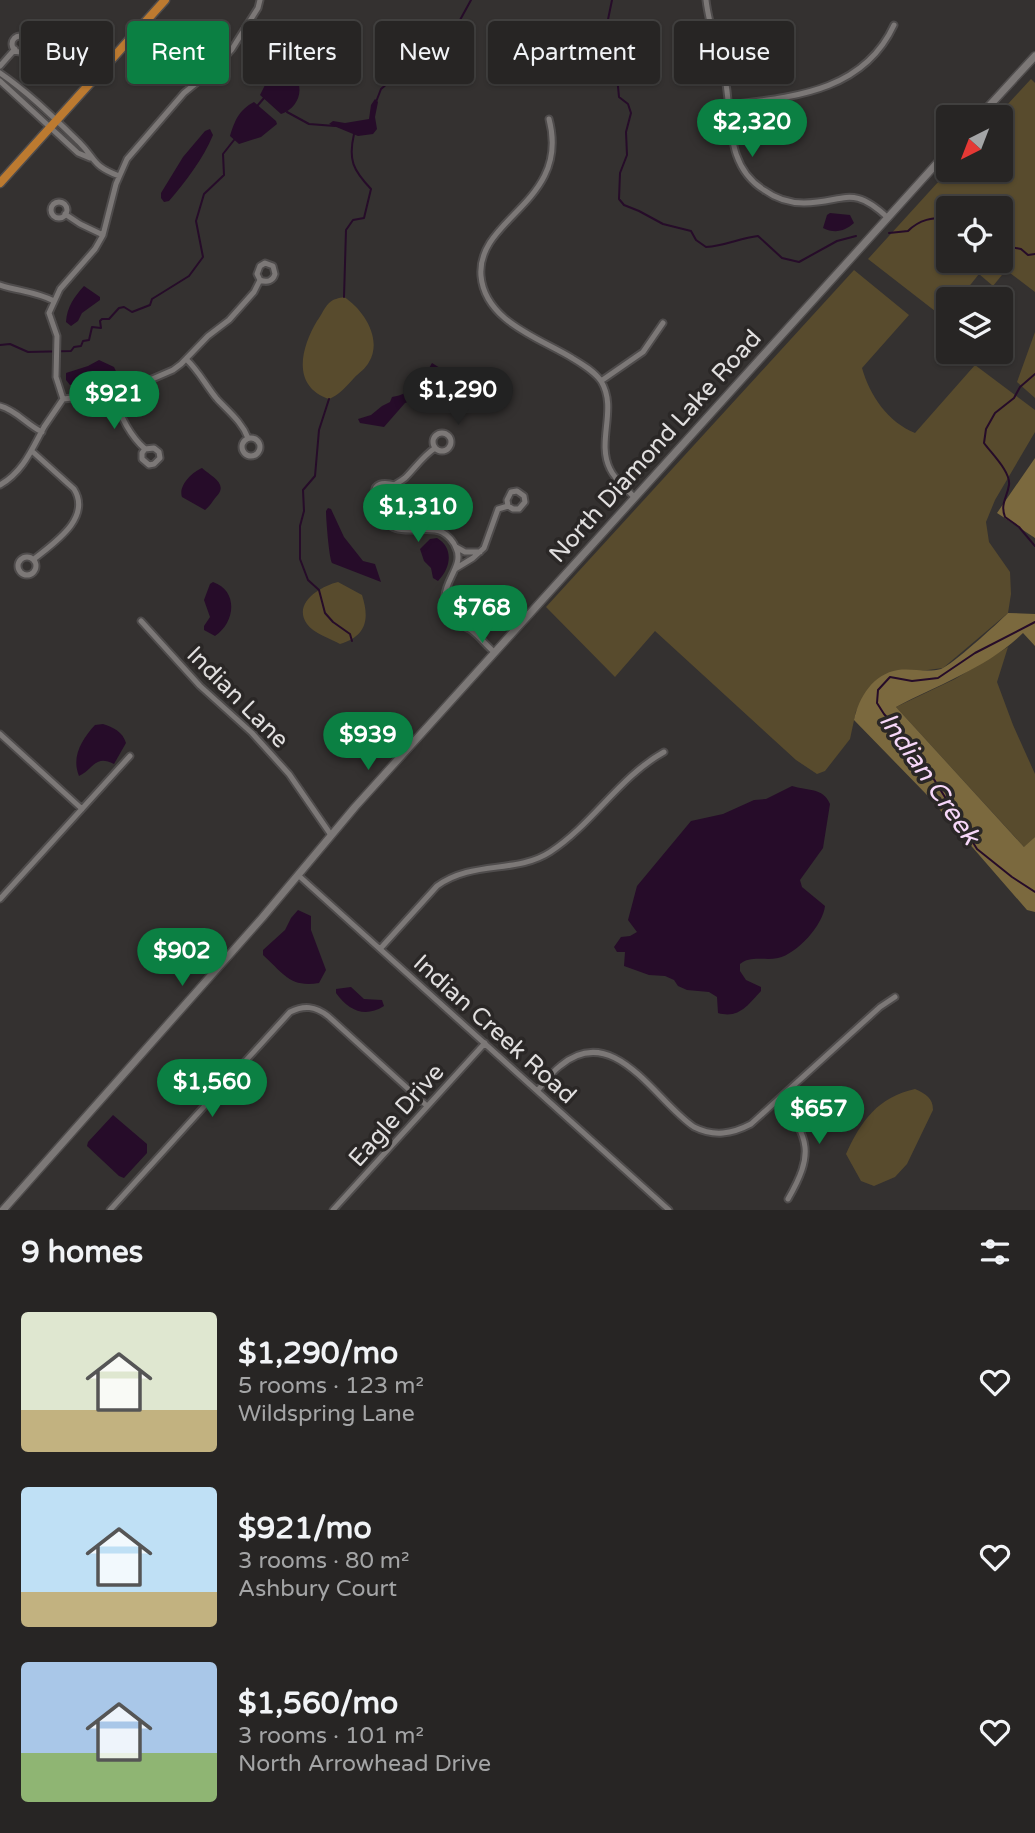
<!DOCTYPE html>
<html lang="en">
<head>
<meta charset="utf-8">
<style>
  body { margin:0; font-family:"Varela Round",sans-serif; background:#2f2d2c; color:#f1f3f6; height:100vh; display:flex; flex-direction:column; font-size:26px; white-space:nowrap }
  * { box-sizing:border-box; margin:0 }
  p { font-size:23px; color:#a4a5a6 }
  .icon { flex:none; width:38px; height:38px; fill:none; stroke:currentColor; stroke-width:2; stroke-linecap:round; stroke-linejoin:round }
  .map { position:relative; height:1210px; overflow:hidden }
  .panel { display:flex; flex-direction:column; background:#272524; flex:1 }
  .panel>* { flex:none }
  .top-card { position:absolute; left:21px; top:21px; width:994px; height:63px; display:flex; gap:14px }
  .needle { width:46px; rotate:222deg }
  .buttons { position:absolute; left:936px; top:105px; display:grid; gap:14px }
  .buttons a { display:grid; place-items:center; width:77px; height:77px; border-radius:7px; background:#272524; box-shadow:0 2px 5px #0004,0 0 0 2px #434241; font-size:35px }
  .price { position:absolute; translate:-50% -60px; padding:0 16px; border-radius:24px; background:#0b8043; color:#fff; font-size:23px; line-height:46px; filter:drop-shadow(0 2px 4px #0008) }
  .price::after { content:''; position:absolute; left:50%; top:42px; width:21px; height:16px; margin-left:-10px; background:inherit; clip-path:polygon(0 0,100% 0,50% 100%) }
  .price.active { background:#222; color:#fff }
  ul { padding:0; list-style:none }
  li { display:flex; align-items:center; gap:21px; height:175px; padding:0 21px }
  li span { display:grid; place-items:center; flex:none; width:196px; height:140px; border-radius:7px; color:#555 }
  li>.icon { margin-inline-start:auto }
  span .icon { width:84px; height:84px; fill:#fffc; stroke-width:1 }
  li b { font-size:30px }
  h2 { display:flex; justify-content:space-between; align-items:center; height:84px; padding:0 21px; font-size:30px }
  .tag { padding:0 24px; border-radius:7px; background:#272524; box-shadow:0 2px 5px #0004,0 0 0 2px #434241; font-size:24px; line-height:63px }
  .tag.active { background:#0b8043; color:#fff }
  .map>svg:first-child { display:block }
  .green { fill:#584b2d; fill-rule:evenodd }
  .forest { fill:#7b693e }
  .water { fill:#260c29 }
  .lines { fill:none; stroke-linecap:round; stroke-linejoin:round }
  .stream { stroke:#260c29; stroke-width:2 }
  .street-casing { stroke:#4f4c4c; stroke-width:9 }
  .secondary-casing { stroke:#4f4c4c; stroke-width:10 }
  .primary-casing { stroke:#4f4c4c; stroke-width:11 }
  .street { stroke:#7c7877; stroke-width:5 }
  .secondary { stroke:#7c7877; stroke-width:7 }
  .primary { stroke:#bc7a30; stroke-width:8 }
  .labels { text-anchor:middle; stroke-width:7; stroke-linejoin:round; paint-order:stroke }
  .street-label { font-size:24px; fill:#e1dfdf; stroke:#2a2726 }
  .water-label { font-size:26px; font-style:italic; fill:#f7d7f9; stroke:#2a2726 }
</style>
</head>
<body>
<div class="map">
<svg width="1035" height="1210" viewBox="0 0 1035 1210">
  <rect width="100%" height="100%" fill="#343130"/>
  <path class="green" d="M1031,79L1035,83V292L1006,270L993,286L979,274L959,299H948V312L944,318L868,259L949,170H1001V117H996ZM1001,208V261H948V208Z
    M854,270L909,315L862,368C870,396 888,422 915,433L975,365L1035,410V432L995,500L986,522L989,542L1010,572L1011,594L1008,613L943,668L920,671L899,670L856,711L850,739L825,771L817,774L796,760L655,631L615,677L546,607Z
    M344,297C363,309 383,339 369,362C366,368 359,373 354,378C347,386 339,395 329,399C291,386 301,348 317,321C321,316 324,308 329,303C333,299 339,298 344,297Z
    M1035,332V398L1017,382Z
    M338,582L362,595C370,620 366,636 340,644C331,639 313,633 307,624C292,603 321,586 338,582Z
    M1008,647L997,682L1013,725L1035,774V837L1025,848L896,707L955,679Z
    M915,1089C926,1094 933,1098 933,1110L907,1164L895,1177L874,1186L861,1181L846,1154C861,1121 878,1097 915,1089Z"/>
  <path class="forest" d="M1035,458V538L997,513Z
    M1008,613L1035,614V646L1023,633C987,668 939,684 896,707L1024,847L1035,837V912L1027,910L927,795L854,720C859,697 873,674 898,670C912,668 927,673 941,669C952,665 998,623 1008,613Z"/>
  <path class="water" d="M294,76C306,89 297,109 281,114L260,95L267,81Z
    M375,99L378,102L375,117L377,129L373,134L358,136L329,124L333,121L345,123L369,119L371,105Z
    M254,102L276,121L277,124L261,137L239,144L230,136C235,120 239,110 254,102Z
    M210,129L213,135C203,159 186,181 169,201L164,202L161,198V193L183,157L205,131Z
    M830,213L850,215L854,223C845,231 835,234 823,228L827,215Z
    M84,286L100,297V300L82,313L78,321L71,326L66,322C67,307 74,297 84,286Z
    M99,360L114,367L120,380L118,383L111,381L70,385L66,380V373L88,366Z
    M432,363L440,368L447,381L445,385L438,388L427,387L414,400L405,403L384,427L360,423L358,419L371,415L382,406L390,402L392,397C412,394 422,380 432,363Z
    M202,468C212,477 229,484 216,497C212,502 210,506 205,510L182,497C178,486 192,472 202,468Z
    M328,508L331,509L344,537L363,561L375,564L381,582L332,563C329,558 326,519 326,511Z
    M437,538C454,548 451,568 438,581L433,578L431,568L424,561L420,549L430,539Z
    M213,582C239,591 235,623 215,636L204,630V626L210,617L204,600L210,584Z
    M103,724C113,727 123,732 126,743L114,764C95,754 94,769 79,776C71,757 82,739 95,725Z
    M792,786C807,791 823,787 830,804L823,848L800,880L802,887L825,906C823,925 797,954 778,958C765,961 751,955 740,964V971L746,980L761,987V991C748,1005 739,1019 718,1013L717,997L709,992L687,990L678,986L674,980L665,976L649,975L624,966L625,952H617L614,947L621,937L630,936L637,932L628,920L637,886L691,821L723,814L754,800L766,799Z
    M298,910L311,916V930L326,970L319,983C290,988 283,973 263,955V950L285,930L291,918Z
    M203,929L210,936L211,942L204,954L199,953L195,945L196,932Z
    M351,987L364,999L382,1000L384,1006C365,1018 349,1011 336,993V989Z
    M113,1115L147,1144V1153L124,1178L119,1176L87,1146L88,1142Z"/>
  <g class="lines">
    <path class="stream" d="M612,0L603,44L617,76L619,97L628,104L631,113L626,132L627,155L620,173L619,199L624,205L639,211L663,224L691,231L696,240L706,247C725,246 740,238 758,236L782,258L799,262L837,241L856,236
      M376,102L381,89L388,83L424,66L443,51L471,0
      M258,105L264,98
      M287,112L309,124L335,126
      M889,233L908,231C920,219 932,218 948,217
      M1001,245L1021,249L1028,255L1035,254
      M344,297L346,230L353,220L364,218L371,189C353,170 348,160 354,134
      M0,345L10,344L28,352L71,351L74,347L81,346L83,341L89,340L92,327L101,328L100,321L102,319H109L119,308L124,307L132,312L150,305L152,299L189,276L203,257L196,221L204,194L224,175L223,154L234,140
      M1035,374L1020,387L1014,398L995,413L986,429L984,443C991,453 1011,472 1009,485C1007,498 1000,504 1005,517L1019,527L1035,546
      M329,399L319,430L315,476L303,490L304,511L300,526V559L308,580L319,590L325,613L333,622L350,634L352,641
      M1035,622L975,653L938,678L912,681L890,677L878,690L877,703L884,714L914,747L977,849L1012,877L1035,892"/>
    <g class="street-casing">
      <path id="street" d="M706,0C709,27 719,52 725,78C733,118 724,165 764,190C775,198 790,203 804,203C846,202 852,184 888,218
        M12 44a8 8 0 1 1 16 0a8 8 0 1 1-16 0Z
        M0,66L15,49
        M0,73C28,92 54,118 79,142C97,160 91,165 119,176
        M0,81L78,153L90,158
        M729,105C793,97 863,92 894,25
        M549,119C571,202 476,218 481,276C485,321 539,338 572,358C582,364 594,371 601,381C618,409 596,441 610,469C615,480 626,488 634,497
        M51 210a8 8 0 1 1 16 0a8 8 0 1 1-16 0Z
        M65,214L80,224L103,235
        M0,285C18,291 37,292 54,301
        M186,359C199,371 206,386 217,399C229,412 242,422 248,438
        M601,381L643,352L663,323
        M113,393C119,413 129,435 145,449L154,448L159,452L160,458L154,464L149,465L142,459V453L145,449
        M63,399L56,377L57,336L49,313L60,289L95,249L103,235L116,184L127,159L184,93L217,66L232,49L258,8L260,0
        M63,399L120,393L173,370L181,364L208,336L229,320L254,292L260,280L257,274L260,266L265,263L273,266L275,274C273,281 267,283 260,280
        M0,406C16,410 27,425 42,432
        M433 442a9 9 0 1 1 18 0a9 9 0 1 1-18 0Z
        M242 447a9 9 0 1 1 18 0a9 9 0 1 1-18 0Z
        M435,448C423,456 415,468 405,478C399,483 392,485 387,490C383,496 381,504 382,511C389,543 424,523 442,532C448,535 454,542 456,548C467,570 429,589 453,618C458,624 465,626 471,630C479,636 486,645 494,652
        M33,452L74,489C92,518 54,543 34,559
        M0,485C23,472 32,449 44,427C50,418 57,408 63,399
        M382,502L375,497C372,482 384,482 395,485
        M456,547L465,552H480
        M18 566a9 9 0 1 1 18 0a9 9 0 1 1-18 0Z
        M455,569L473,558L484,548L498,509L508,506L513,509H519L525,502L524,496L517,491L511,492L507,500L508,506
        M141,621L200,686L252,733L289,774L331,835
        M0,734L82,809
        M298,875L669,1210
        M0,899L130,756
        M380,949L437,886C473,860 516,874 550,852C593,824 619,777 664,752
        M538,1090C545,1082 552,1072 560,1066C614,1020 656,1102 694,1127C714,1137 732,1134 751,1124L880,1007L895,997
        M780,1099C810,1139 814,1154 788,1199
        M110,1210L290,1012C304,1005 315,1006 328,1016L427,1106
        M333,1210L485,1043"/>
    </g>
    <g class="secondary-casing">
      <path id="secondary" d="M979,117L1035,56
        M3,1210L262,918L355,807L948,151"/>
    </g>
    <g class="primary-casing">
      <path id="primary" d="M0,183L165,0"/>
    </g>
    <use href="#street" class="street"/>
    <use href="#secondary" class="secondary"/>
    <use href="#primary" class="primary"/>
  </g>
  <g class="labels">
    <g class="street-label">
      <text transform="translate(655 446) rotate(-48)" y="8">North Diamond Lake Road</text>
      <text transform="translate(238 697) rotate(45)" y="8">Indian Lane</text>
      <text transform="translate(495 1029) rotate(42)" y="8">Indian Creek Road</text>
      <text transform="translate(396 1115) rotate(-48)" y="8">Eagle Drive</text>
    </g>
    <g class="water-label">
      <text transform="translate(930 778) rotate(55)" y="9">Indian Creek</text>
    </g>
  </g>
</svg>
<div class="buttons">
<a><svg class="needle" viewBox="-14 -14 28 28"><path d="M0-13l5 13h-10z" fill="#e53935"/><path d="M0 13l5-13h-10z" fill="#a4a5a6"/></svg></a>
<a><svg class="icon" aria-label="locate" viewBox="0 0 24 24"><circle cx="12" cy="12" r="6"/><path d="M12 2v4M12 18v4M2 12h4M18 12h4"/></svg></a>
<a><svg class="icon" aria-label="layers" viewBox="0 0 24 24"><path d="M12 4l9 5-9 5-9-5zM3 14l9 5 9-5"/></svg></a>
</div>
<b class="price" style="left:752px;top:159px">$2,320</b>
<b class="price active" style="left:458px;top:427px">$1,290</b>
<b class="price" style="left:114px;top:431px">$921</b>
<b class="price" style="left:418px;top:544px">$1,310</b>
<b class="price" style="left:482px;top:645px">$768</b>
<b class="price" style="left:368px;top:772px">$939</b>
<b class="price" style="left:182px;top:988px">$902</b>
<b class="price" style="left:212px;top:1119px">$1,560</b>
<b class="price" style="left:819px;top:1146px">$657</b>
<div class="top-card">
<a class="tag">Buy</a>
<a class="tag active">Rent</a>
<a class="tag">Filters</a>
<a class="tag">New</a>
<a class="tag">Apartment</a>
<a class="tag">House</a>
</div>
</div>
<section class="panel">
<h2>9 homes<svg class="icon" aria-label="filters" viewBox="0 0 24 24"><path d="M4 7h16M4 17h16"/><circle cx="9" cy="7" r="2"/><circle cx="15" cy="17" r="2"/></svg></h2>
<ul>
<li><span style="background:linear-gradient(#dfe7d0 70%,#c2b280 0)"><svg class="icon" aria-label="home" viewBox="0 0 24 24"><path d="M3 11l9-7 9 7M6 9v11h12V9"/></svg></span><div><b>$1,290/mo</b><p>5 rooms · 123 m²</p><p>Wildspring Lane</p></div><svg class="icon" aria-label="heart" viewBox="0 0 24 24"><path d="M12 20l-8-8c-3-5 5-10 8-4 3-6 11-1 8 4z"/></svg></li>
<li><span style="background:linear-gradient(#bfe0f5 75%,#c2b280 0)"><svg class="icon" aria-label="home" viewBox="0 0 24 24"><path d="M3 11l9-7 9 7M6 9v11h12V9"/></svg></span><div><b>$921/mo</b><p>3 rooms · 80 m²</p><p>Ashbury Court</p></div><svg class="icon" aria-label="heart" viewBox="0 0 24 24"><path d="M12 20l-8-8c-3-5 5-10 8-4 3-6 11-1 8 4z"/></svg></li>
<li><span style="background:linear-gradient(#a9c7e8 65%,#8fb573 0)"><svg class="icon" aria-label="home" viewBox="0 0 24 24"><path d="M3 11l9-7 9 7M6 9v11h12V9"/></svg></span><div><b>$1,560/mo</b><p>3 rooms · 101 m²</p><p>North Arrowhead Drive</p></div><svg class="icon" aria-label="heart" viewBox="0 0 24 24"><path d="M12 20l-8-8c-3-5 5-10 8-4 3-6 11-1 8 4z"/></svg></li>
</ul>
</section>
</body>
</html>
